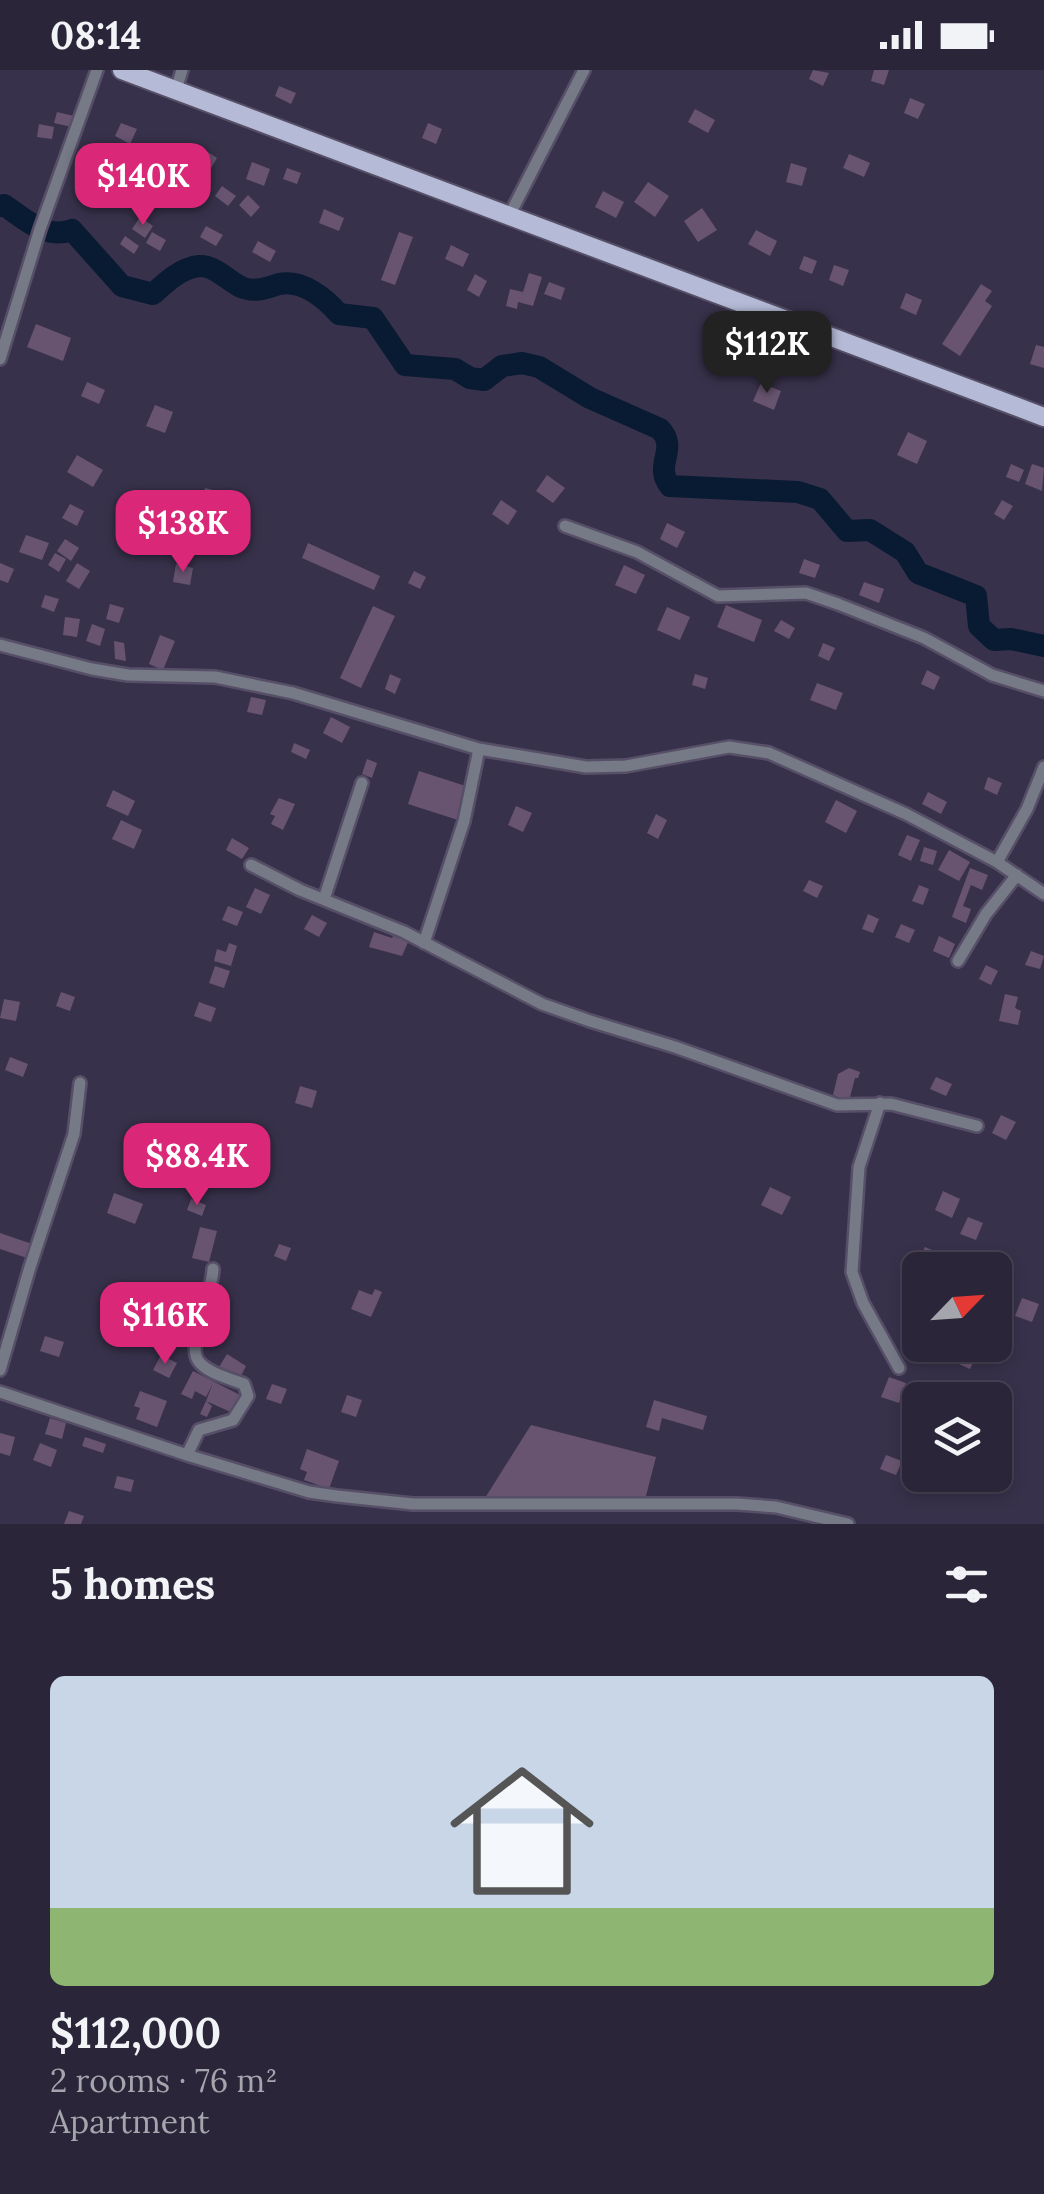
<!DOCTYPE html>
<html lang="en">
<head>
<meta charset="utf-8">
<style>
  body { margin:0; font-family:Lora,serif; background:#322d40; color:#f1f3f6; height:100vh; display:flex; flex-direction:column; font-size:38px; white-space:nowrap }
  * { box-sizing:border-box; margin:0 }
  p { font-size:32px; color:#a5a5ae }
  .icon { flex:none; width:55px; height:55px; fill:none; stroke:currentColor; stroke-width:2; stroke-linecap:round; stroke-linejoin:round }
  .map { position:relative; height:1454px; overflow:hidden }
  .sheet { display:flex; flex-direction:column; background:#2a2538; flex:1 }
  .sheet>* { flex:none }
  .needle { width:65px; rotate:65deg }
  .fabs { position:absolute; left:902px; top:1182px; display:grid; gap:20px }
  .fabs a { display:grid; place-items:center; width:110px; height:110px; border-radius:15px; background:#2a2538; box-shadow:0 5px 15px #0003,0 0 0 2px #464253; font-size:50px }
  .price { position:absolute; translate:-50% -85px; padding:0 22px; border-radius:20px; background:#db2777; color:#fff; font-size:32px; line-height:65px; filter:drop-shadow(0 2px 5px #0008) }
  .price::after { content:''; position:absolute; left:50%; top:60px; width:30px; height:22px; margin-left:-15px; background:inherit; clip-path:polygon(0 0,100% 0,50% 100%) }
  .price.active { background:#222; color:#fff }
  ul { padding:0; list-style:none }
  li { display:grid; align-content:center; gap:20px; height:530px; padding:0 50px }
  li span { display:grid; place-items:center; height:310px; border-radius:15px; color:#555 }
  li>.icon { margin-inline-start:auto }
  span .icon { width:180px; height:180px; fill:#fffc; stroke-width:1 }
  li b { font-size:42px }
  h2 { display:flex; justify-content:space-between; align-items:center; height:120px; padding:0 50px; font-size:42px }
  .status { display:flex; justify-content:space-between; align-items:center; height:70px; padding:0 50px; background:#2a2538; direction:ltr }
  .status svg { height:28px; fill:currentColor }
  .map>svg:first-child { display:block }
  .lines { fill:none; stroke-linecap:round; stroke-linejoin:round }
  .river { stroke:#091b32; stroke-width:22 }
  .building { fill:#685470 }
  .street-casing { stroke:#564f67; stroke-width:16 }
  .primary-casing { stroke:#564f67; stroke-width:22 }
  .street { stroke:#767986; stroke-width:11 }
  .primary { stroke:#b5bbd7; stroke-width:18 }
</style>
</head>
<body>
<div class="status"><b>08:14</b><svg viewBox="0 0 49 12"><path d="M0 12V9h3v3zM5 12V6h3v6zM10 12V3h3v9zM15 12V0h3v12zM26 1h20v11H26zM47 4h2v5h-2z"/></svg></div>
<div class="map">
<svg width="1044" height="1454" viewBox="0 0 1044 1454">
  <rect width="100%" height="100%" fill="#38314b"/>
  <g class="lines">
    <path class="river" d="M0,136L4,135C25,149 46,170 72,160L122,216L153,224C166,212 181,198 199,196C215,195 228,211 241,217C255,223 266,218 279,214C302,209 325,228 339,244L373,248L405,295L455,299L470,308L484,310L502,296L522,293L539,297L590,328L660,359C679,379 653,395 670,416L798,422L820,429L847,461L870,460L905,482L918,503L976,526L979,556L994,570L1011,569L1044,576"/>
  </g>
  <path class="building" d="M813,0L829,3L823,16L809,9Z
    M874,0H889L884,15L871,11Z
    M279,16L296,23L291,34L275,26Z
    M910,28L925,34L918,49L904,43Z
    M695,39L715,50L708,63L688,52Z
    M57,42L74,46L72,57L54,53Z
    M121,53L137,59L130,74L115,66Z
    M428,53L442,59L436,74L422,68Z
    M39,54L54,57L52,69L37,67Z
    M203,79L217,88L211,98L197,89Z
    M849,84L870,93L864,107L843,98Z
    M252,92L270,99L264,116L246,109Z
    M791,93L807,98L802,116L786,112Z
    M287,98L301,103L297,114L283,109Z
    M165,104L176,111L170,121L158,114Z
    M648,112L669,126L655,147L634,132Z
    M222,116L236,126L228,136L215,126Z
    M603,121L624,132L616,148L595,137Z
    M248,125L260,137L251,147L239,135Z
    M702,138L717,160L698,172L684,151Z
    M324,139L344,148L339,161L319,153Z
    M140,147L153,156L145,168L132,159Z
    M206,156L223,165L216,176L200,167Z
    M756,160L777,171L770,186L748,174Z
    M152,162L166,170L160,181L146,173Z
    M399,162L413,167L395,215L381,210Z
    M125,166L139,176L134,184L120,174Z
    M258,171L276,181L270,192L252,182Z
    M451,175L469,184L463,197L445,189Z
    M804,186L817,191L812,204L799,199Z
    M834,195L849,200L843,216L829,210Z
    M529,203L542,207L533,236L518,232L517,239L506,236L510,219L523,222Z
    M475,204L487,211L479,227L467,220Z
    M549,212L565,218L561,230L544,224Z
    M981,214L992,221L985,231L992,236L960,286L942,274Z
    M906,223L922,230L916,245L900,238Z
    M36,254L71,268L63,291L27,277Z
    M1036,275L1044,277V298L1030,294Z
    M87,312L105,320L99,334L81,326Z
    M761,313L781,321L774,340L753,331Z
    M155,335L173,342L165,363L146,356Z
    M908,362L927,371L917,394L897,385Z
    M77,385L103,400L93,417L67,402Z
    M1011,394L1024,400L1019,412L1006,407Z
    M1032,394L1044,398L1042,421L1025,414Z
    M547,405L565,418L553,433L536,421Z
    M205,418L217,421L213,434L201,431Z
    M501,430L517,441L508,455L492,444Z
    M1002,430L1013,436L1004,450L994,444Z
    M70,434L84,441L77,456L62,448Z
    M667,453L685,462L677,478L660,469Z
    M126,454L140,460L134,473L120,466Z
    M26,465L49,473L42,490L19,482Z
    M65,469L79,478L71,491L57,481Z
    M308,473L380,506L374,520L302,488Z
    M55,483L66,489L59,502L48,495Z
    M804,489L820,495L815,508L799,503Z
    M0,493L14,499L8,513L0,510Z
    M77,493L90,501L79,519L66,511Z
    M176,494L193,498L190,515L173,512Z
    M624,495L645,505L636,524L615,515Z
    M414,501L426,507L420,519L408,513Z
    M864,512L884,519L879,533L859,525Z
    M45,525L59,529L54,542L41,537Z
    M110,534L124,538L119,553L106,549Z
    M726,535L762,550L754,572L717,557Z
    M373,536L395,546L361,618L340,608Z
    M667,537L690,547L680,570L657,560Z
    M65,547L80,549L77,567L63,565Z
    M781,550L795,558L789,569L774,561Z
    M92,554L105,559L100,576L86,571Z
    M160,565L175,571L163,600L149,594Z
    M114,571L124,573L126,591L115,589Z
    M823,573L835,578L829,591L818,586Z
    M927,600L940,607L934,620L921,614Z
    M390,604L401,609L395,624L385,619Z
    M695,604L708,608L705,619L692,615Z
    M817,613L843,623L836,640L810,630Z
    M251,627L266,630L262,645L247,642Z
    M331,647L350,657L342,673L323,663Z
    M294,673L310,680L306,689L291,682Z
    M367,689L377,693L372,708L362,704Z
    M419,701L472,718L461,751L408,734Z
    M988,707L1002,713L997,725L984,719Z
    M113,720L135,731L128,746L106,736Z
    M928,722L947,732L941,744L922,734Z
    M279,728L295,734L283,760L271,754L275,746L270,744Z
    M836,730L857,741L846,763L825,752Z
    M516,736L532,743L523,762L508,755Z
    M656,744L667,750L658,769L647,763Z
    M121,750L142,760L134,779L112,769Z
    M907,765L920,770L911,791L898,785Z
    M232,768L249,778L242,789L226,780Z
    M924,777L937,781L933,795L920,791Z
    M949,780L970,792L959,811L938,800Z
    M970,798L988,805L982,820L971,815L963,836L971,839L966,853L952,847Z
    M809,810L823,816L817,828L803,821Z
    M919,815L929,819L923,835L912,831Z
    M255,818L270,825L261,844L246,837Z
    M228,836L243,842L237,856L222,850Z
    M868,844L879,849L873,863L862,859Z
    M312,845L327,853L319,867L304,859Z
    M901,854L915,860L909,873L895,867Z
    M374,862L392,868L394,864L409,870L402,886L369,877Z
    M939,866L955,874L949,888L933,881Z
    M229,873L237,876L231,896L214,891L217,879L226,882Z
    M1031,881L1044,886L1040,899L1025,895Z
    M986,895L998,901L991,915L979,909Z
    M215,896L230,901L224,918L209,913Z
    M61,922L75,927L70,941L56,936Z
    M1005,924L1018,927L1015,938L1021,941L1018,955L999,951Z
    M4,929L20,932L16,951L0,948Z
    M199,932L216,938L211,952L194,946Z
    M10,987L28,994L23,1007L5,1000Z
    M849,998L860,1002L858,1008H855L849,1031L833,1025L838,1004Z
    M936,1007L952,1014L946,1026L930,1019Z
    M300,1016L317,1021L312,1038L295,1033Z
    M1001,1045L1016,1052L1006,1070L992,1063Z
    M770,1117L791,1127L782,1145L761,1135Z
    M943,1121L960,1129L952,1148L935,1140Z
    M114,1123L143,1134L135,1154L107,1143Z
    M191,1129L206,1135L202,1146L187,1140Z
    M968,1147L983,1153L976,1170L960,1164Z
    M200,1157L217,1161L209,1192L192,1188Z
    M0,1163L35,1175L30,1189L0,1179Z
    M279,1174L291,1178L286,1191L274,1186Z
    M925,1177L941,1184L935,1200H920V1207L913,1205Z
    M375,1219L382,1222L371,1247L351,1239L359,1220L372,1225Z
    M1022,1228L1039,1234L1032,1252L1015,1246Z
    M168,1239L180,1246L173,1262L159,1256Z
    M45,1266L64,1272L59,1287L40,1281Z
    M958,1275L978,1282L970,1299L950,1290Z
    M227,1284L246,1296L241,1306L219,1297Z
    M161,1285L177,1293L169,1308L153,1300Z
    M193,1301L240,1325L233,1343L206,1331L212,1336L207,1347L200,1344L206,1331L213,1313L206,1327L195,1321L192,1329L181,1324Z
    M889,1307L906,1313L899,1333L881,1327Z
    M272,1314L287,1319L281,1334L266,1329Z
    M140,1321L167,1331L157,1357L136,1349L140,1338L134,1336Z
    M347,1325L362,1330L356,1347L341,1342Z
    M654,1330L707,1346L703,1360L662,1348L659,1361L646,1357Z
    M50,1348L66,1353L62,1369L45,1364Z
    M531,1355L656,1387L646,1426L485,1428Z
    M0,1363L15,1367L10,1386L0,1383Z
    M85,1367L106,1374L103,1383L82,1376Z
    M40,1373L57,1380L51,1397L33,1390Z
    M307,1379L339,1391L329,1419L304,1410L307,1402L300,1399Z
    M886,1385L902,1391L896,1405L880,1399Z
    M117,1406L134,1410L131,1422L114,1418Z
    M69,1441L84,1446L81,1454H64Z"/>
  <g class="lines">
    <g class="street-casing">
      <path id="street" d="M176,20L182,0
        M509,146L584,0
        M0,289L40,159L97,0
        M565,456L637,482L718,526L806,523L838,534L924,568L992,605L1044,621
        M0,575L92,599L128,605L215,607L293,623L479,679L586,697L626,696L729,677L769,683L906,744L997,792L1044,824
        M997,792L1027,739L1044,697
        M251,795L300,820L404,862L542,934L590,951L675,977L837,1035L891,1034L977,1056
        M324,829L362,713
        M424,873L464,751L479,679
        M958,891L986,844L1017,805
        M880,1033L859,1097L852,1202L863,1233L899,1298
        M0,1300L30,1197L74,1064L80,1013
        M0,1322L187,1385L309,1422L337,1426L413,1434H737L776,1437L848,1454
        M187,1385L199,1360L233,1350L248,1326L244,1314C231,1309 210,1304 200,1293C184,1278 213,1223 213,1199"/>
    </g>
    <g class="primary-casing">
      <path id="primary" d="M122,0L1044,347"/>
    </g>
    <use href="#street" class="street"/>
    <use href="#primary" class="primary"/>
  </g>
</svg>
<div class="fabs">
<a><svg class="needle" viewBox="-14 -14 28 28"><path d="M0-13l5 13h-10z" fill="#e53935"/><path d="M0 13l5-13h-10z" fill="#a5a5ae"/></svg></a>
<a><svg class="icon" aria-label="layers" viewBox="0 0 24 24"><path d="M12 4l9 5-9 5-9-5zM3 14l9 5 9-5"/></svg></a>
</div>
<b class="price" style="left:143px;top:158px">$140K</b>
<b class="price active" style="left:767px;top:326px">$112K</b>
<b class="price" style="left:183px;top:505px">$138K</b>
<b class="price" style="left:197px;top:1138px">$88.4K</b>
<b class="price" style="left:165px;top:1297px">$116K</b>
</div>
<section class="sheet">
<h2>5 homes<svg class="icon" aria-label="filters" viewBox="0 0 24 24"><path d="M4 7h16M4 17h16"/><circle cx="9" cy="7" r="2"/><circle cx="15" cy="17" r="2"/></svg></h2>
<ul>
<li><span style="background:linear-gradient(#c9d6e8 75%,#8fb573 0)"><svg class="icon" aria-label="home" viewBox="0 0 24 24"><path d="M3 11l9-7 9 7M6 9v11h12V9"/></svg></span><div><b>$112,000</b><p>2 rooms · 76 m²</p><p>Apartment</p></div></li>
</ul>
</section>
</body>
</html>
